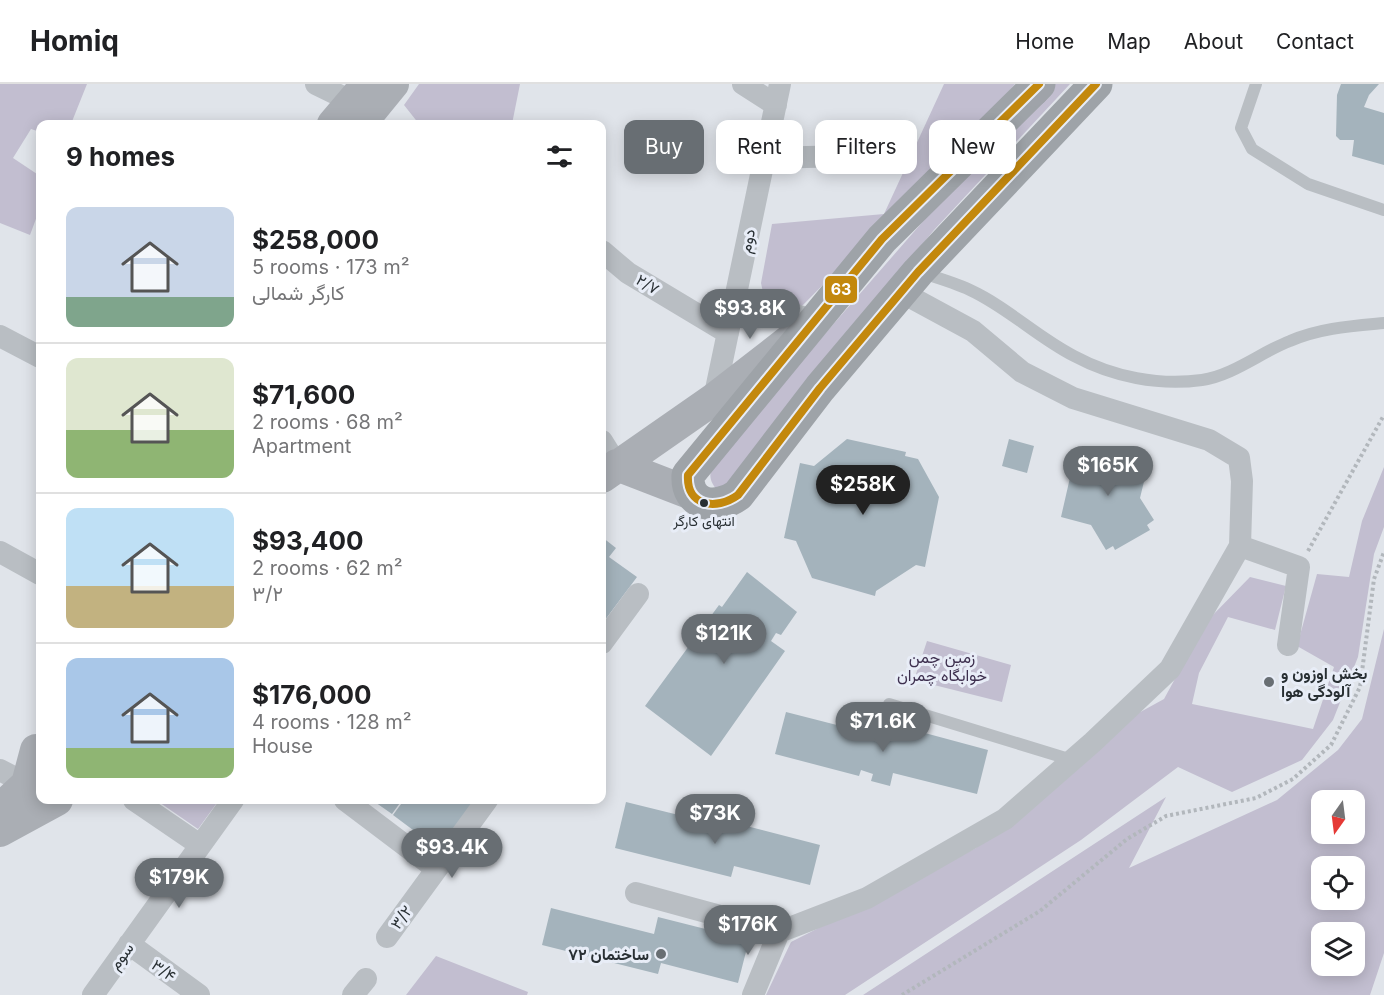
<!DOCTYPE html>
<html lang="en">
<head>
<meta charset="utf-8">
<style>
  body { margin:0; font-family:Inter,Vazirmatn,sans-serif; background:#f6f6f6; color:#202124; height:100vh; display:flex; flex-direction:column; font-size:22px; white-space:nowrap }
  * { box-sizing:border-box; margin:0 }
  p { font-size:20px; color:#757577 }
  .icon { flex:none; width:33px; height:33px; fill:none; stroke:currentColor; stroke-width:2; stroke-linecap:round; stroke-linejoin:round }
  .map { position:relative; flex:1; overflow:hidden }
  .drawer { position:absolute; left:36px; top:36px; width:570px; height:684px; display:flex; flex-direction:column; background:#fff; border-radius:12px; box-shadow:0 3px 15px #0003 }
  .drawer>* { flex:none }
  .top-card { position:absolute; left:624px; top:36px; width:570px; height:54px; display:flex; gap:12px }
  .needle { width:39px; rotate:194deg }
  .buttons { position:absolute; left:1311px; top:706px; display:grid; gap:12px }
  .buttons a { display:grid; place-items:center; width:54px; height:54px; border-radius:12px; background:#fff; box-shadow:0 3px 15px #0003; font-size:30px }
  .price { position:absolute; translate:-50% -51px; padding:0 14px; border-radius:21px; background:#686e73; color:#fff; font-size:20px; line-height:39px; filter:drop-shadow(0 2px 3px #0008) }
  .price::after { content:''; position:absolute; left:50%; top:36px; width:18px; height:14px; margin-left:-9px; background:inherit; clip-path:polygon(0 0,100% 0,50% 100%) }
  .price.active { background:#222; color:#fff }
  ul { padding:0; list-style:none }
  li { display:flex; align-items:center; gap:18px; height:150px; padding:0 30px }
  li+li { border-top:2px solid #e0e0e0 }
  li span { display:grid; place-items:center; flex:none; width:168px; height:120px; border-radius:12px; color:#555 }
  li>.icon { margin-inline-start:auto }
  span .icon { width:72px; height:72px; fill:#fffc; stroke-width:1 }
  li b { font-size:26px }
  h2 { display:flex; justify-content:space-between; align-items:center; height:72px; padding:0 30px; font-size:26px }
  .tag { padding:0 21px; border-radius:12px; background:#fff; box-shadow:0 3px 15px #0003; font-size:21px; line-height:54px }
  .tag.active { background:#686e73; color:#fff }
  header { display:flex; align-items:center; gap:36px; box-sizing:border-box; height:84px; padding:0 30px; background:#fff; border-bottom:2px solid #e0e0e0 }
  header strong { font-size:28px }
  nav { display:flex; gap:33px; margin-inline-start:auto; font-size:21px }
  .map>svg:first-child { display:block }
  .green { fill:#c2bed0; fill-rule:evenodd }
  .building { fill:#a4b3bc }
  .lines { fill:none; stroke-linecap:round; stroke-linejoin:round }
  .path { stroke:#b2b7bc; stroke-width:4; stroke-dasharray:3 3; stroke-linecap:butt }
  .lane { stroke:#b9bec3; stroke-width:12 }
  .street { stroke:#b9bec3; stroke-width:22 }
  .secondary { stroke:#aaaeb4; stroke-width:32 }
  .primary { stroke:#9ea3a8; stroke-width:33 }
  .highway { stroke:#9fa3a9; stroke-width:33 }
  .bus-1-casing { stroke:#e8edf7; stroke-width:12 }
  .bus-1 { stroke:#c3880d; stroke-width:8 }
  .bus-dot { fill:#282f33; stroke:#e8edf7; stroke-width:2 }
  .poi-dot { fill:#686e73; stroke:#e8edf7; stroke-width:2 }
  .labels { text-anchor:middle; stroke-width:6; stroke-linejoin:round; paint-order:stroke }
  .bus-label { font-size:14px; fill:#282f33; stroke:#e8edf7 }
  .street-label { font-size:16px; fill:#282f33; stroke:#e8edf7 }
  .park-label { font-size:16px; fill:#3d2f4e; stroke:#e8edf7 }
  .poi-label { font-size:16px; font-weight:bold; fill:#282f33; stroke:#e8edf7; text-anchor:start }
  .line-badge { stroke:#e8edf7; stroke-width:2 }
  .badge-label { font-size:16px; text-anchor:middle; font-weight:bold; fill:#fff }
</style>
</head>
<body>
<header>
<strong>Homiq</strong>
<nav><a>Home</a><a>Map</a><a>About</a><a>Contact</a></nav>
</header>
<div class="map">
<svg width="1384" height="911" viewBox="0 0 1384 911">
  <rect width="100%" height="100%" fill="#e0e4ea"/>
  <path class="green" d="M0,0H87L71,40H40V48L31,45L13,74L40,92V124L30,151L0,139Z
    M419,0H520L512,40H419L404,21Z
    M944,0H1015L969,53L801,223L764,213L761,199L772,140L884,130Z
    M1055,0H1070L934,146L720,409C709,398 708,391 714,377L926,134Z
    M1384,383V443L1374,470L1358,573L1333,636L1302,676L1232,708L1178,683L1081,756L845,911H766L791,858L976,764L1124,637L1164,615L1206,538L1250,493L1286,502L1275,546L1228,533L1199,589L1192,620L1313,645L1334,583L1297,562L1317,490L1349,493L1362,437Z
    M1384,545V869L1370,911H863L1166,713L1129,784L1277,716L1338,666L1362,635ZM1322,717H1354V750H1322ZM1322,783H1354V816H1322ZM1322,849H1354V882H1322Z
    M927,557L1011,581L1002,618L914,596Z
    M156,716H219L198,745Z
    M436,872L528,908L527,911H406Z"/>
  <path class="building" d="M1341,0H1379L1369,11L1364,23L1384,29V81L1352,72L1354,56H1340L1336,52L1337,11Z
    M847,355L906,368L905,372L918,375L939,413L925,483L916,481L876,507L875,512L812,494L796,457L784,454L800,379L814,382Z
    M1009,355L1034,362L1027,389L1002,382Z
    M1077,363L1148,381L1140,414L1154,436L1147,441L1150,446L1115,466L1113,462L1106,466L1091,441L1061,433Z
    M602,453L616,464L609,473L637,493L602,540Z
    M747,488L797,528L781,551L776,549L771,557L785,567L711,672L645,622L719,521L722,523Z
    M786,628L872,650L870,656L879,658L884,638L988,666L977,710L893,689L890,702L871,697L873,690L861,686L859,692L775,670Z
    M372,716H402L392,730Z
    M404,716H474L447,755H425L393,731Z
    M626,718L707,738L705,747L719,750L723,736L820,761L810,801L734,782L731,793L615,764Z
    M551,824L654,850L658,833L749,856L738,899L661,879L658,890L542,861Z"/>
  <g class="lines">
    <path class="path" d="M1308,467L1384,331
      M902,911L1040,827L1127,755L1166,732L1256,714L1293,695L1331,661L1360,603L1374,495L1384,468"/>
    <path class="lane" d="M1256,0L1241,44L1252,65L1308,100L1384,126
      M922,189C938,194 955,199 970,206C1007,223 1037,253 1074,272C1113,293 1159,302 1202,296C1234,291 1261,268 1290,257C1320,244 1352,242 1384,239
      M889,620L1072,676"/>
    <path class="street" d="M316,0L353,18L362,25
      M743,0L776,21
      M764,74L892,71
      M602,167L628,189L728,249
      M735,218L817,236
      M0,252L40,273
      M714,315L780,0
      M602,357L617,381
      M1240,462L1299,483L1288,561
      M0,468L40,490
      M602,559L638,510
      M0,686L27,700
      M134,716L200,761
      M345,716L435,784
      M636,809L779,848L867,814L1005,735L1093,658L1170,585L1240,462L1242,397L1239,374L1209,356L1073,314L1022,288L973,247L901,208
      M387,853L487,716
      M129,860L199,911
      M93,911L233,716
      M353,911L366,895
      M753,911L779,848"/>
    <path class="secondary" d="M362,38L393,0
      M333,40L367,0
      M617,381L692,410
      M602,393L714,315L790,256
      M0,725L27,700L36,666
      M0,747L57,716"/>
    <path class="primary" d="M1039,0L882,155L688,391C686,422 716,427 738,411L820,304L918,188L1096,0"/>
    <path class="highway" d="M1033,6L1037,0"/>
    <g class="bus-1-casing">
      <path id="bus-1" d="M1039,0L882,155L688,391C686,422 716,427 738,411L820,304L918,188L1096,0"/>
    </g>
    <use href="#bus-1" class="bus-1"/>
  </g>
  <circle class="bus-dot" cx="704" cy="419" r="5"/>
  <g class="poi-dot">
    <circle cx="1269" cy="598" r="6"/>
    <circle cx="661" cy="870" r="6"/>
  </g>
  <g class="labels">
    <g class="bus-label">
      <text x="704" y="442">انتهای کارگر</text>
    </g>
    <g class="street-label">
      <text transform="translate(747 157) rotate(-78)" y="6">دوم</text>
      <text transform="translate(648 200) rotate(31)" y="6">۲/۷</text>
      <text transform="translate(401 833) rotate(-55)" y="6">۳/۲</text>
      <text transform="translate(121 872) rotate(-54)" y="6">سوم</text>
      <text transform="translate(164 886) rotate(36)" y="6">۳/۴</text>
    </g>
    <g class="park-label">
      <text x="942" y="579">زمین چمن<tspan x="942" dy="18">خوابگاه چمران</tspan></text>
    </g>
    <g class="poi-label">
      <text x="1281" y="595">بخش اوزون و<tspan x="1281" dy="18">آلودگی هوا</tspan></text>
      <text x="649" y="876" text-anchor="end">ساختمان ۷۲</text>
    </g>
  </g>
  <rect class="line-badge" x="824" y="191" width="34" height="29" rx="6" fill="#c3880d"/>
  <g class="badge-label">
    <text x="841" y="211">63</text>
  </g>
</svg>
<div class="buttons">
<a><svg class="needle" viewBox="-14 -14 28 28"><path d="M0-13l5 13h-10z" fill="#e53935"/><path d="M0 13l5-13h-10z" fill="#757577"/></svg></a>
<a><svg class="icon" aria-label="locate" viewBox="0 0 24 24"><circle cx="12" cy="12" r="6"/><path d="M12 2v4M12 18v4M2 12h4M18 12h4"/></svg></a>
<a><svg class="icon" aria-label="layers" viewBox="0 0 24 24"><path d="M12 4l9 5-9 5-9-5zM3 14l9 5 9-5"/></svg></a>
</div>
<b class="price" style="left:750px;top:256px">$93.8K</b>
<b class="price" style="left:1108px;top:413px">$165K</b>
<b class="price active" style="left:863px;top:432px">$258K</b>
<b class="price" style="left:724px;top:581px">$121K</b>
<b class="price" style="left:883px;top:669px">$71.6K</b>
<b class="price" style="left:715px;top:761px">$73K</b>
<b class="price" style="left:452px;top:795px">$93.4K</b>
<b class="price" style="left:179px;top:825px">$179K</b>
<b class="price" style="left:748px;top:872px">$176K</b>
<div class="top-card">
<a class="tag active">Buy</a>
<a class="tag">Rent</a>
<a class="tag">Filters</a>
<a class="tag">New</a>
</div>
<section class="drawer">
<h2>9 homes<svg class="icon" aria-label="filters" viewBox="0 0 24 24"><path d="M4 7h16M4 17h16"/><circle cx="9" cy="7" r="2"/><circle cx="15" cy="17" r="2"/></svg></h2>
<ul>
<li><span style="background:linear-gradient(#c9d6e8 75%,#7fa58c 0)"><svg class="icon" aria-label="home" viewBox="0 0 24 24"><path d="M3 11l9-7 9 7M6 9v11h12V9"/></svg></span><div><b>$258,000</b><p>5 rooms · 173 m²</p><p>کارگر شمالی</p></div></li>
<li><span style="background:linear-gradient(#dfe7d0 60%,#8fb573 0)"><svg class="icon" aria-label="home" viewBox="0 0 24 24"><path d="M3 11l9-7 9 7M6 9v11h12V9"/></svg></span><div><b>$71,600</b><p>2 rooms · 68 m²</p><p>Apartment</p></div></li>
<li><span style="background:linear-gradient(#bfe0f5 65%,#c2b280 0)"><svg class="icon" aria-label="home" viewBox="0 0 24 24"><path d="M3 11l9-7 9 7M6 9v11h12V9"/></svg></span><div><b>$93,400</b><p>2 rooms · 62 m²</p><p>۳/۲</p></div></li>
<li><span style="background:linear-gradient(#a9c7e8 75%,#8fb573 0)"><svg class="icon" aria-label="home" viewBox="0 0 24 24"><path d="M3 11l9-7 9 7M6 9v11h12V9"/></svg></span><div><b>$176,000</b><p>4 rooms · 128 m²</p><p>House</p></div></li>
</ul>
</section>
</div>
</body>
</html>
